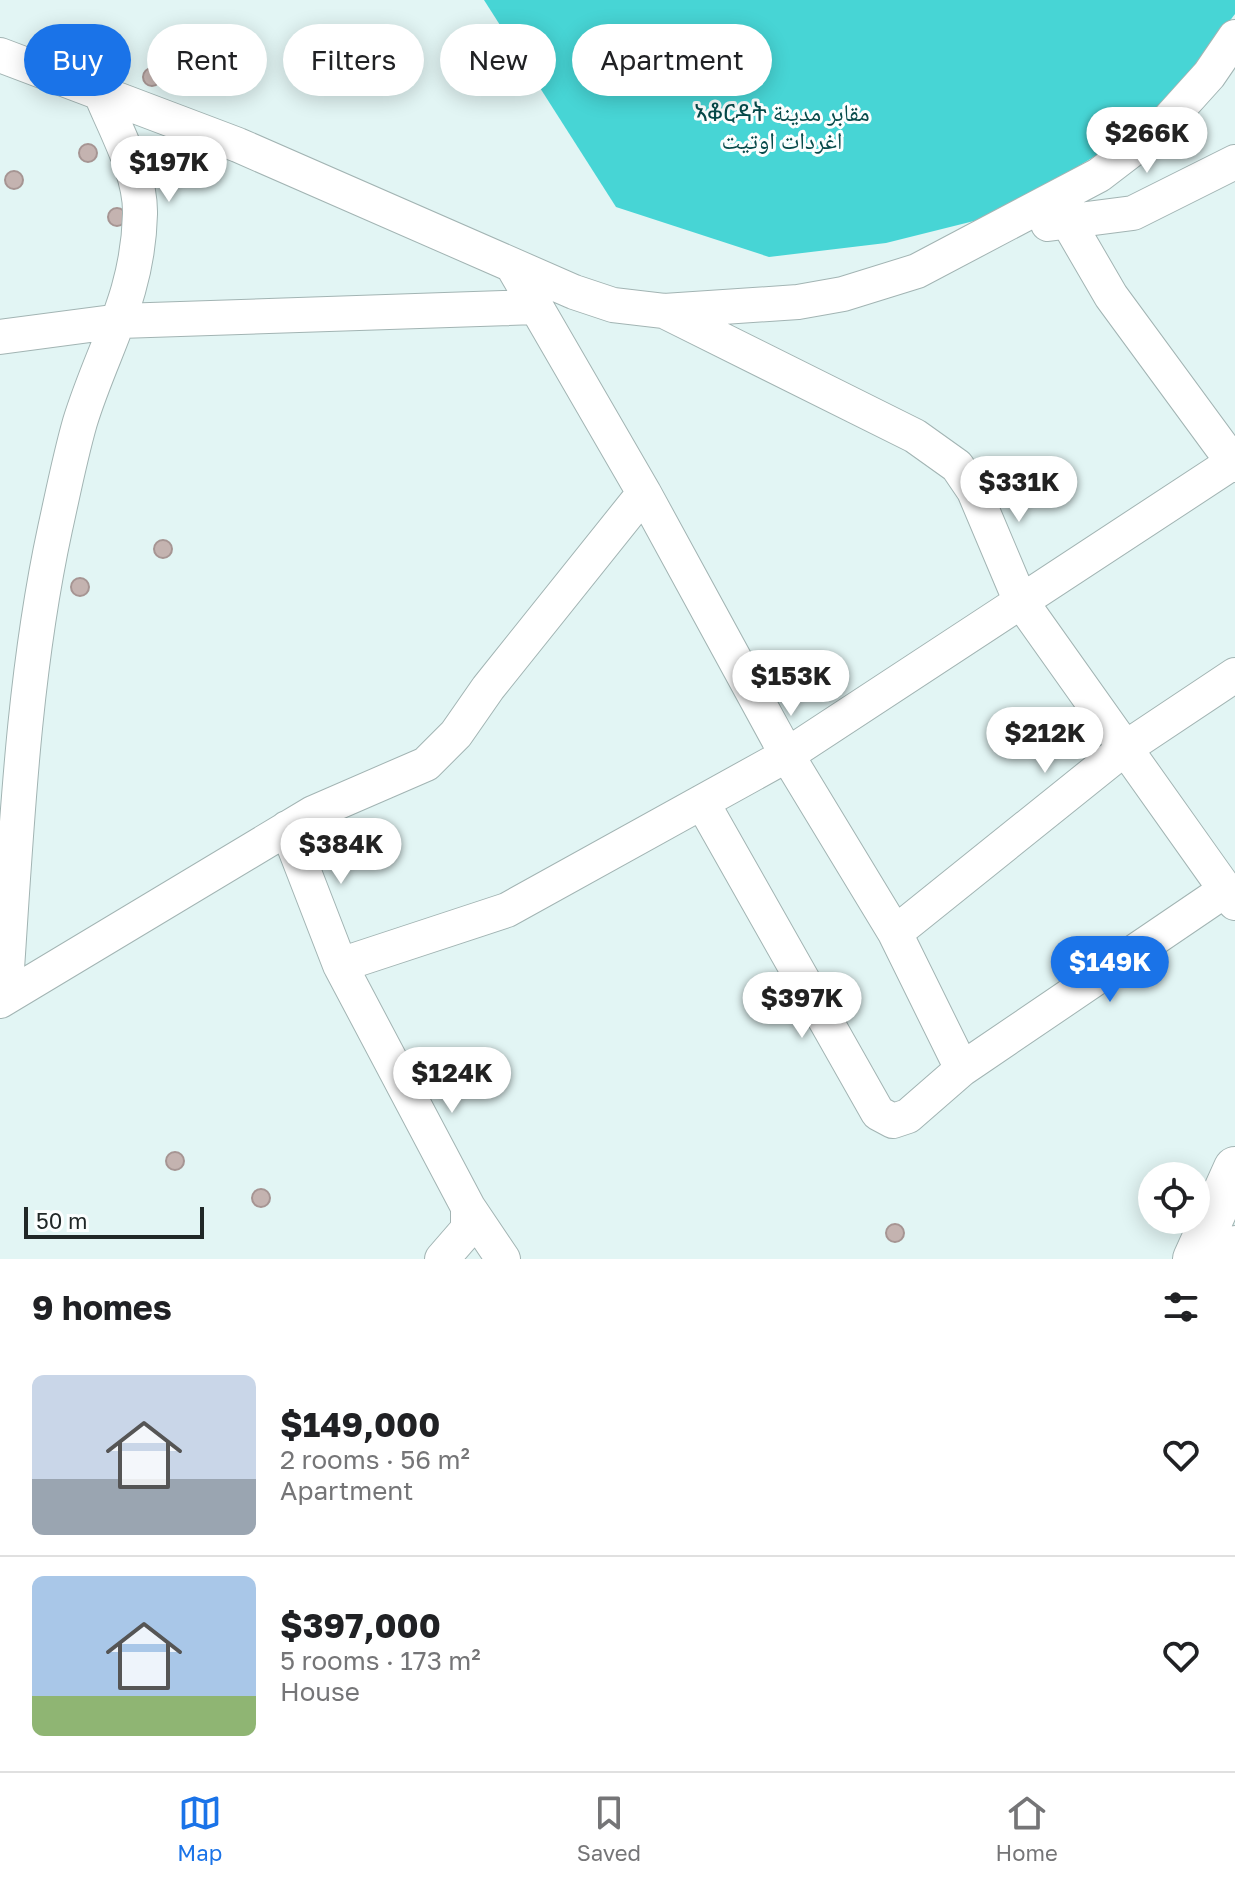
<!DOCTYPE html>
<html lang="en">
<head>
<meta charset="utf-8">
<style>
  body { margin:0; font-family:"Golos Text","Noto Naskh Arabic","Noto Sans Ethiopic",sans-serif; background:#f6f6f6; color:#202124; height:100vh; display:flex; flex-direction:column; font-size:30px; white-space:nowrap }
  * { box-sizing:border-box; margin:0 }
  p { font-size:26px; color:#757577 }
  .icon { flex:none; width:44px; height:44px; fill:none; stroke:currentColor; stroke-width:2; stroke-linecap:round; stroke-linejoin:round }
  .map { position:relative; height:1259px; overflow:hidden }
  .details { display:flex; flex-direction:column; background:#fff; flex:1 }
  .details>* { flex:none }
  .guide { position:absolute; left:24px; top:24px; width:800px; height:72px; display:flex; gap:16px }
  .tools { position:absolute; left:1138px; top:1162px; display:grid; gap:16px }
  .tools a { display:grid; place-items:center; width:72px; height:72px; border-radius:50%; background:#fff; box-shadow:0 4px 20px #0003; font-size:40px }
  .scale { position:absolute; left:24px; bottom:20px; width:180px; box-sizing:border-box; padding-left:8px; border:4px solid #202727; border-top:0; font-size:22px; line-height:28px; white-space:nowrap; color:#202727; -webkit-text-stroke:6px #fbfefe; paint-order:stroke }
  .price { position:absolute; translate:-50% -68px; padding:0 18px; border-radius:28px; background:#fff; color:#222; font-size:26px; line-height:52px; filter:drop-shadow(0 2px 4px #0008) }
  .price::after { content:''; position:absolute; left:50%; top:48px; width:24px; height:18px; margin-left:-12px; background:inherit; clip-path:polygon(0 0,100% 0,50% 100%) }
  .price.current { background:#1a73e8; color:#fff }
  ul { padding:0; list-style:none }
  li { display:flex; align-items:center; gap:24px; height:200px; padding:0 32px }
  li+li { border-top:2px solid #e0e0e0 }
  li span { display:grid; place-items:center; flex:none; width:224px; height:160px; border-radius:12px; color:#555 }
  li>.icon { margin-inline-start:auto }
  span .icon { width:96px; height:96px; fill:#fffc; stroke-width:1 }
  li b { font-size:34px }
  h2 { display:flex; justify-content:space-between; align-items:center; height:96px; padding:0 32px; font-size:34px }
  .tag { padding:0 28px; border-radius:36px; background:#fff; box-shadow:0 4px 20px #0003; font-size:28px; line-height:72px }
  .tag.current { background:#1a73e8; color:#fff }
  .menu { display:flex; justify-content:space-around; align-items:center; height:112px; border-top:2px solid #e0e0e0; background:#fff; font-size:22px; color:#757577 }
  .menu a { display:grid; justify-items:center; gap:4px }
  .menu .current { color:#1a73e8 }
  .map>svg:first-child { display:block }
  .green { fill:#47d5d5 }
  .building { fill:#c4b3b0; stroke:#a69593; stroke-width:2 }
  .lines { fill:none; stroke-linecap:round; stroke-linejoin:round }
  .minor-casing { stroke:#a2b4b3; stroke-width:36 }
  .major-casing { stroke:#a2b4b3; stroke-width:44 }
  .minor { stroke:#fff; stroke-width:34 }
  .major { stroke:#fff; stroke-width:42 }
  .labels { text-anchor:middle; stroke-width:6; stroke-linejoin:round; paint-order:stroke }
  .park-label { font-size:24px; fill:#064a4a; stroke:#fbfefe }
</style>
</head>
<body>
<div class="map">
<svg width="1235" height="1259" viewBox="0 0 1235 1259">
  <rect width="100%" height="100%" fill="#e2f5f4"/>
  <path class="green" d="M484,0H1235V14L1162,109L1105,150L998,215L886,243L769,257L616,207Z"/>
  <path class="building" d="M143 77a9 9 0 1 1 18 0a9 9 0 1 1-18 0Z
    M79 153a9 9 0 1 1 18 0a9 9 0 1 1-18 0Z
    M5 180a9 9 0 1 1 18 0a9 9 0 1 1-18 0Z
    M108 217a9 9 0 1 1 18 0a9 9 0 1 1-18 0Z
    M154 549a9 9 0 1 1 18 0a9 9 0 1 1-18 0Z
    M71 587a9 9 0 1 1 18 0a9 9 0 1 1-18 0Z
    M166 1161a9 9 0 1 1 18 0a9 9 0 1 1-18 0Z
    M252 1198a9 9 0 1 1 18 0a9 9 0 1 1-18 0Z
    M886 1233a9 9 0 1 1 18 0a9 9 0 1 1-18 0Z"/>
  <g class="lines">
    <g class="minor-casing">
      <path id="minor" d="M0,55L238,145L574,292L613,305L664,311L798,302L843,294L917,271L1099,175L1163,126L1209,75L1235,37
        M1068,222L1111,296L1235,465
        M1048,224L1133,213L1235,162
        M512,265L644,493L787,755L895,933L962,1069
        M668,313L915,436L957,466L974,491L1020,600L1235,903
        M0,337L120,321L536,307
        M702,802L878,1113L893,1121L908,1116L962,1069L1224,891
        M287,828L340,965L468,1207V1229L442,1259
        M895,933L1124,749L1235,675
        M340,965L507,910L787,755L1235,461
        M5,998C16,842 22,682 55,529C63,493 70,457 80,422C103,347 138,298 140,214C141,174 116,131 101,94
        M0,1001L313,813L426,764L456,734L488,688L644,493
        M468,1207L503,1259"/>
    </g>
    <g class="major-casing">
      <path id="major" d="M1194,1259L1235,1168
        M1230,1259L1235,1247"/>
    </g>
    <use href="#minor" class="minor"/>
    <use href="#major" class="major"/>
  </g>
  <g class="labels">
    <g class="park-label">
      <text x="782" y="121">ኣቆርዳት مقابر مدينة<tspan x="782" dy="28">اغردات اوتيت</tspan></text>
    </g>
  </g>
</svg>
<div class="tools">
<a><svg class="icon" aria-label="locate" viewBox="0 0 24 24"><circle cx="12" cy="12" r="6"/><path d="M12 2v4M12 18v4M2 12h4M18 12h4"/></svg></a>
</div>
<div class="scale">50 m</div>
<b class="price" style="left:1147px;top:175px">$266K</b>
<b class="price" style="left:169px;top:204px">$197K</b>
<b class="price" style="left:1019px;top:524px">$331K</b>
<b class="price" style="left:791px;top:718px">$153K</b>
<b class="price" style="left:1045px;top:775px">$212K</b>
<b class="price" style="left:341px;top:886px">$384K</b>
<b class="price current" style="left:1110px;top:1004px">$149K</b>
<b class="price" style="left:802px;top:1040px">$397K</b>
<b class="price" style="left:452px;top:1115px">$124K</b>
<div class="guide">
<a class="tag current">Buy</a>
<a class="tag">Rent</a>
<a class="tag">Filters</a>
<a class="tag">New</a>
<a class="tag">Apartment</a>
</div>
</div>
<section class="details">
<h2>9 homes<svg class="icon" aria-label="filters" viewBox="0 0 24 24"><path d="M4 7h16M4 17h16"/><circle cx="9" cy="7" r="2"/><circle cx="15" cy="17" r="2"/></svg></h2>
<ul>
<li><span style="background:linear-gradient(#c9d6e8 65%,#9aa5b1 0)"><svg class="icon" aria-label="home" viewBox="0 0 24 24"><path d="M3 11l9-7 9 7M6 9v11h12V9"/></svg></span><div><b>$149,000</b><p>2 rooms · 56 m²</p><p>Apartment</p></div><svg class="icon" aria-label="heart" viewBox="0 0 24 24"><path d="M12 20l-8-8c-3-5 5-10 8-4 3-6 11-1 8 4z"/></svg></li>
<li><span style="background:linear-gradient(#a9c7e8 75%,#8fb573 0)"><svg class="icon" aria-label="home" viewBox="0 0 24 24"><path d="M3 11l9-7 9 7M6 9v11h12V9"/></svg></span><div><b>$397,000</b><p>5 rooms · 173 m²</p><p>House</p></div><svg class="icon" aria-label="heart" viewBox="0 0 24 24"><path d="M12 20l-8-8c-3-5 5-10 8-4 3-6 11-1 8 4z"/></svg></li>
</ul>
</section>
<nav class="menu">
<a class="current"><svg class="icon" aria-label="map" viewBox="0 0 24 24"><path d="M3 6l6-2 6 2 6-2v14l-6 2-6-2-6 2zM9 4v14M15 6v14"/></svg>Map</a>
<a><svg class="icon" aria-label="saved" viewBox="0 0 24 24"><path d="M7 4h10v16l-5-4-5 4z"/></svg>Saved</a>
<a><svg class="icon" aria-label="home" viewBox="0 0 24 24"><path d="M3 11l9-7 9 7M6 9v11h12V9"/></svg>Home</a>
</nav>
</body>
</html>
